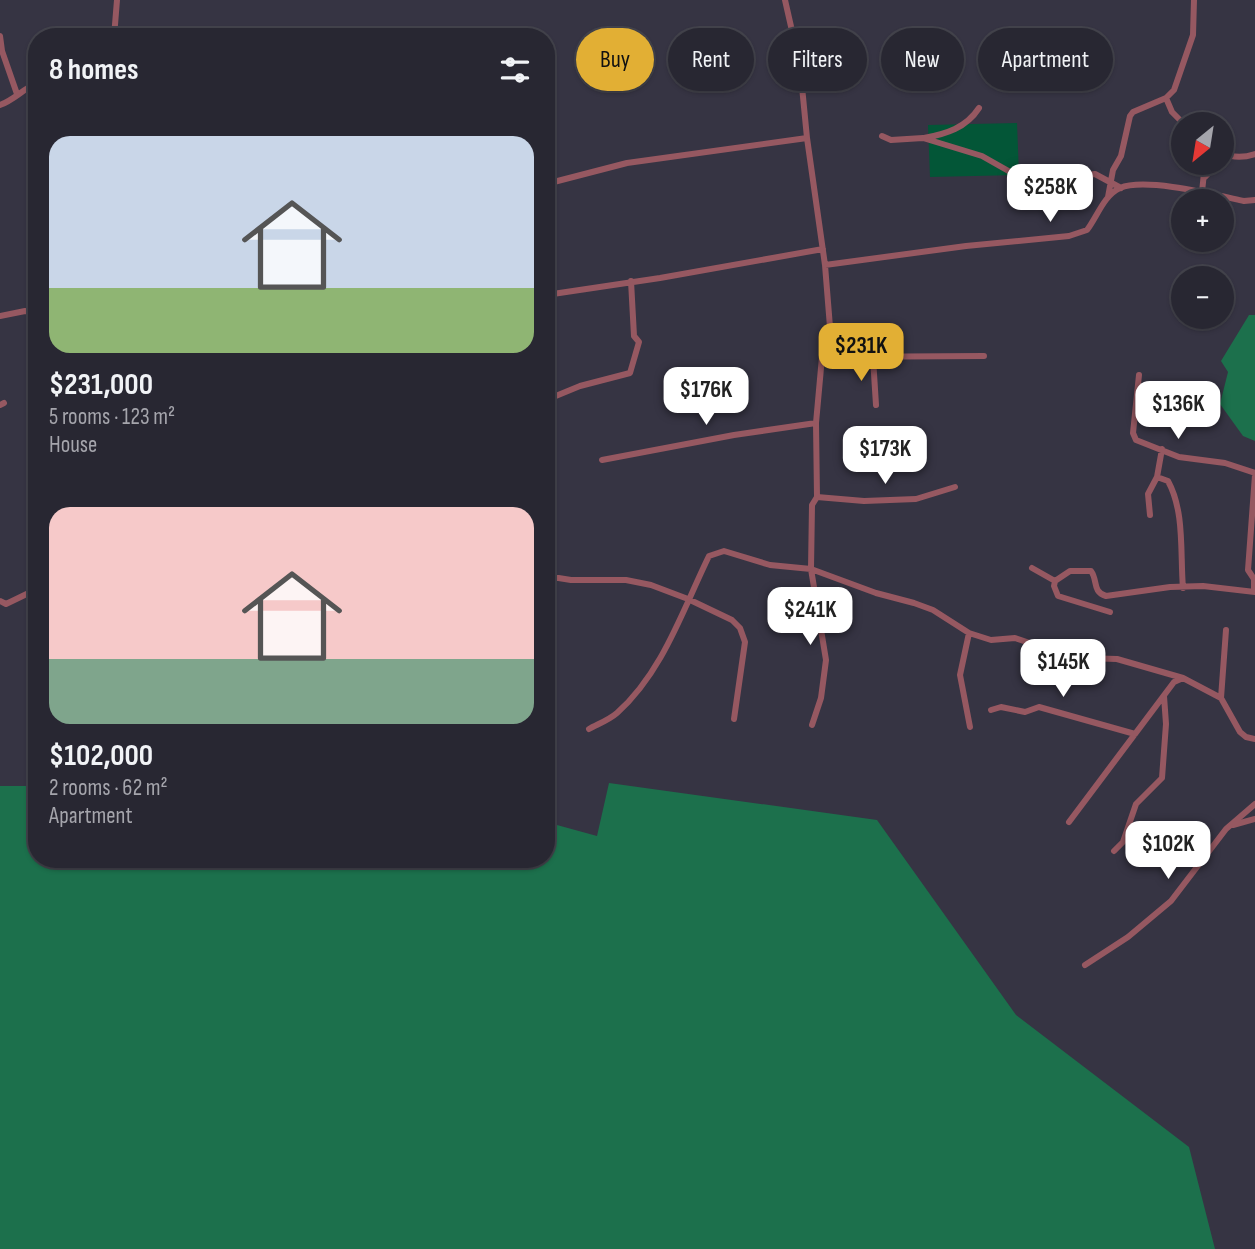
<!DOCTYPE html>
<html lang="en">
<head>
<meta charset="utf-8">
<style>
  body { margin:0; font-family:"Sofia Sans Condensed",sans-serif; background:#34333e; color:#f1f3f6; height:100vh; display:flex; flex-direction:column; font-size:26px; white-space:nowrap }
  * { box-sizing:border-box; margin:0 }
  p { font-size:23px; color:#a5a5ac }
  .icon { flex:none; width:38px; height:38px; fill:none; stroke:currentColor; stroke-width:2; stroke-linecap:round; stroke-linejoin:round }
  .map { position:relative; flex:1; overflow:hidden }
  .drawer { position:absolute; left:28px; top:28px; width:527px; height:840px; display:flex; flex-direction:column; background:#282732; border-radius:28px; box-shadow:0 2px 5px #0004,0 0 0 2px #44444d }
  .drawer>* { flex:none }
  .guide { position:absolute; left:576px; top:28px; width:574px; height:63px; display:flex; gap:14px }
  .needle { width:46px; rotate:210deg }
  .controls { position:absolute; left:1171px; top:112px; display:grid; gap:14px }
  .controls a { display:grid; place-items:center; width:63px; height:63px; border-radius:50%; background:#282732; box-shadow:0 2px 5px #0004,0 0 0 2px #44444d; font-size:35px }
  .price { position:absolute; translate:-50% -60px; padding:0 16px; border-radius:14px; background:#fff; color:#222; font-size:23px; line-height:46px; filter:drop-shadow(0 2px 4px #0008) }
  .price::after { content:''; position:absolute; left:50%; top:42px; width:21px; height:16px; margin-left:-10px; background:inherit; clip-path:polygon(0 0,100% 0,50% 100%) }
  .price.on { background:#e2af34; color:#111 }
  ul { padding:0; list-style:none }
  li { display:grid; align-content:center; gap:14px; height:371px; padding:0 21px }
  li span { display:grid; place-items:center; height:217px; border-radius:21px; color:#555 }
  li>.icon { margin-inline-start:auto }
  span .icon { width:126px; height:126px; fill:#fffc; stroke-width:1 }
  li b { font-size:30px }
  h2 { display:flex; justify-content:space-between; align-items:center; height:84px; padding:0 21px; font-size:30px }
  .tag { padding:0 24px; border-radius:32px; background:#282732; box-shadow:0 2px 5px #0004,0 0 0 2px #44444d; font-size:24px; line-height:63px }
  .tag.on { background:#e2af34; color:#111 }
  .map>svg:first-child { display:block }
  .green { fill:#035637 }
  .forest { fill:#1c704c }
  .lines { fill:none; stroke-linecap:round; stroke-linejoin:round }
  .street { stroke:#965861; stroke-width:6 }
</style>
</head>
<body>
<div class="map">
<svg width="1255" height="1249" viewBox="0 0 1255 1249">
  <rect width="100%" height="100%" fill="#363443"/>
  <path class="green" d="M1017,123L1019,175L930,177L928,125Z"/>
  <path class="forest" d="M1249,315H1255V441L1243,436L1220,404L1228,372L1221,361Z
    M609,783L877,820L1016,1015L1189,1147L1215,1249H0V786H37V859H546V822L597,836Z"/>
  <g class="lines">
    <path class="street" d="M785,0L800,66L807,138L825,265L830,327L822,357L816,423L817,497L812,505L811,569L826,660L821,698L812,725
      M0,36L2,51L17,94
      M114,37L117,0
      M1166,98L1172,112L1184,124
      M0,105C14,100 23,89 37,83
      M882,136L891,140L923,138L982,156L1028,182L1044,185L1068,178L1095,174L1121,188
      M924,138C946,134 966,128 979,108
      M1222,153C1233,158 1243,158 1255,154
      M1205,177L1218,163
      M546,184L627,163L807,138
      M1202,192L1205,163
      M1108,197L1113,170L1121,156L1130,116L1133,112L1166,98L1174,90L1193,35L1194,0
      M825,265L966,246L1069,236L1087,230C1097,217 1104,195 1120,188C1145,177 1216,195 1244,201L1255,200
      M546,295L660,278L823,249
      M0,316L25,311L37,312
      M822,357L984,356
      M873,358L876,405
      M1139,375L1133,433L1136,440L1179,457L1225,463L1255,473
      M546,400L580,386L630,373L639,342L634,336L631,281
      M0,405L4,403
      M602,460L734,435L816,423
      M1157,477L1168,481C1185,512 1180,553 1183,588
      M817,497L864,501L916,499L955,487
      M1150,515L1148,494L1157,477L1162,449
      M1032,568L1055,581L1070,571H1091C1098,580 1092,592 1106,596L1170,587L1203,586L1255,592
      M546,576L571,580H626L651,585L688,599L732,620L740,628L745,642L734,719
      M1055,581L1054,586L1058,596L1110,612
      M1254,592V579L1248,570L1255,475
      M0,601L6,604L37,589
      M546,601L551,594L554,576
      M969,633L960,675L970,727
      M1221,698L1226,630
      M991,710L1001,707L1025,712L1039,707L1135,734
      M589,729C598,724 609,720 617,713C663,672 683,609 709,556L724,551L770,565L811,569L876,593L914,603L933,610L969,633L991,640L1015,638L1065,655L1082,658L1117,659L1183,678L1221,698L1240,732L1246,737L1255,739
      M1069,822L1174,682L1183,678
      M1233,825L1255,819
      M1114,851L1123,842L1136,804L1162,778L1166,724L1164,696
      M1085,965L1128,937L1171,901L1226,829L1255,804"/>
  </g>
</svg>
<div class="controls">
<a><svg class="needle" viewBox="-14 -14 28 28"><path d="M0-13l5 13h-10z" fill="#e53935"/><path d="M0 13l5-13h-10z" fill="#a5a5ac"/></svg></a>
<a>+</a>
<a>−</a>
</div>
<b class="price" style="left:1050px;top:224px">$258K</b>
<b class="price on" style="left:861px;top:383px">$231K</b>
<b class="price" style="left:706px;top:427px">$176K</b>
<b class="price" style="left:1178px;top:441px">$136K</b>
<b class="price" style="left:885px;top:486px">$173K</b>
<b class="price" style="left:810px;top:647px">$241K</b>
<b class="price" style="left:1063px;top:699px">$145K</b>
<b class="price" style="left:1168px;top:881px">$102K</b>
<div class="guide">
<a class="tag on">Buy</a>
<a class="tag">Rent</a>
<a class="tag">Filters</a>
<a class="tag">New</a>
<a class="tag">Apartment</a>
</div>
<section class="drawer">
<h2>8 homes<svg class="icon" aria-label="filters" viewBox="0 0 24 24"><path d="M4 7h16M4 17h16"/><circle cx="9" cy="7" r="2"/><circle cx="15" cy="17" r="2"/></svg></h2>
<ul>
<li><span style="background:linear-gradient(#c9d6e8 70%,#8fb573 0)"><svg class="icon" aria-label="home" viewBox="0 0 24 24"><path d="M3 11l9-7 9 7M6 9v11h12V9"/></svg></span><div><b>$231,000</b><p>5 rooms · 123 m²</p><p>House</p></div></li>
<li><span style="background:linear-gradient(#f6c9c9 70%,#7fa58c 0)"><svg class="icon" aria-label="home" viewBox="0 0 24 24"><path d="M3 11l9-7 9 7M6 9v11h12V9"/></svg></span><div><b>$102,000</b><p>2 rooms · 62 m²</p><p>Apartment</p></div></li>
</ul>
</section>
</div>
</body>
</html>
